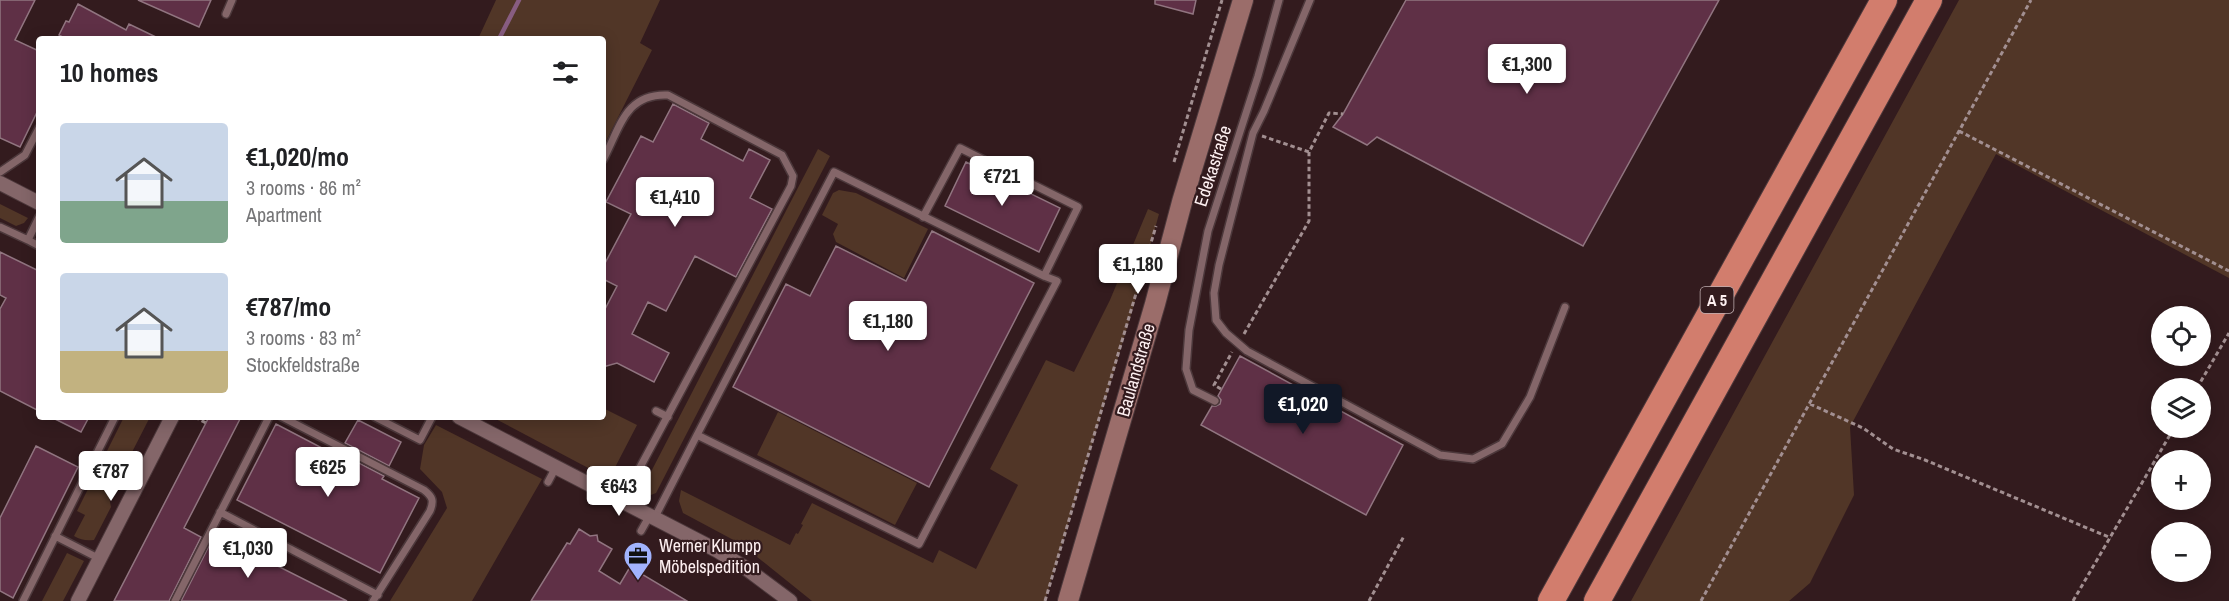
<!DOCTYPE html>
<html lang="en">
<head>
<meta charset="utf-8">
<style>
  body { margin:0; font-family:"Archivo Narrow",sans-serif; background:#f6f6f6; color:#202124; height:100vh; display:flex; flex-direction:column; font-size:22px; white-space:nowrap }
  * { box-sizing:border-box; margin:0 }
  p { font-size:20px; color:#757577 }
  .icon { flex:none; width:33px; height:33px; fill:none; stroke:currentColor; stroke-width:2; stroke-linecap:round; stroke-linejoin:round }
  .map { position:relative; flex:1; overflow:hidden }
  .side { position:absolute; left:36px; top:36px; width:570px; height:384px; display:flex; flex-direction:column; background:#fff; border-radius:6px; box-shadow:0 3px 15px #0003 }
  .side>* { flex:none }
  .tools { position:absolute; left:2151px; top:306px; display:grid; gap:12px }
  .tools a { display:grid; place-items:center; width:60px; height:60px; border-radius:50%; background:#fff; box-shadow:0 3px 15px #0003; font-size:30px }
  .price { position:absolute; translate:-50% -51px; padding:0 14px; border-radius:6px; background:#fff; color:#222; font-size:20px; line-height:39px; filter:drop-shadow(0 2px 3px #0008) }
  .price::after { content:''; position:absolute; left:50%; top:36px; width:18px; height:14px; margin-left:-9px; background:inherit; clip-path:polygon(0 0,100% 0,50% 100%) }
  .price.active { background:#111827; color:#fff }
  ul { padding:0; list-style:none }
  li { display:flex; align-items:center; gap:18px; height:150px; padding:0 24px }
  li span { display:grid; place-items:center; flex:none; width:168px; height:120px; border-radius:6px; color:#555 }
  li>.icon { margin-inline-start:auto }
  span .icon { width:72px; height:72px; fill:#fffc; stroke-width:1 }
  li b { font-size:26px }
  h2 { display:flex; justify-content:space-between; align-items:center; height:72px; padding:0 24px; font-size:26px }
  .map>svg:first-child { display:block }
  .green { fill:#513627 }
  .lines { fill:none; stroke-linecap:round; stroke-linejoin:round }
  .stream { stroke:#885d81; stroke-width:4.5 }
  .building { fill:#5f3046; stroke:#917580; stroke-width:1.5 }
  .lane-casing { stroke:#4c383b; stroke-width:10 }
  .street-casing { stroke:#4c383b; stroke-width:16 }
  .secondary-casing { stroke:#4c383b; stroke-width:22 }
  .highway-casing { stroke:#4c383b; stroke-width:28 }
  .path { stroke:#a28f91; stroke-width:3; stroke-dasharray:4.5 3; stroke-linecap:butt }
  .lane { stroke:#846669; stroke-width:7 }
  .street { stroke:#846669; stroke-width:14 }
  .secondary { stroke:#9b6d6a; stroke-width:20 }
  .highway { stroke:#d27d6d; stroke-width:26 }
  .labels { text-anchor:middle; stroke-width:4.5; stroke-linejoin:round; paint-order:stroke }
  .shield { fill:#331b1e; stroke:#c0afb1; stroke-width:1.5 }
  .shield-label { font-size:16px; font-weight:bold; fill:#fdeff0 }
  .street-label { font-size:18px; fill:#fdeff0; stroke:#331b1e }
  .poi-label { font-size:18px; fill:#fdeff0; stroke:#331b1e; text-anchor:start }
</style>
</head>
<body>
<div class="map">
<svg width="2229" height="601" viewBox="0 0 2229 601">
  <rect width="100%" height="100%" fill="#331b1e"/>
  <path class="green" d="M496,0H660L640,43L652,50L603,147V39H478Z
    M1959,0H2229V278L1996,154L1850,427L1854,495L1810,583L1789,601H1631Z
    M818,149L830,156L656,493L651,495L640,493Z
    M839,190L856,193L928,229L904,278L836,242L833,234L838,224L822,215L833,193Z
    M0,205V204L28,218L24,223L16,226L0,218Z
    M1148,209L1159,214L1132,311L1045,601H812L741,544L683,513L679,501L681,490L790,545L796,533L798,534L803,525L801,524L812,503L933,563L939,550L976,569L1018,485L990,469L1046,360L1074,372L1110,300Z
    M603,408L637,425L609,479L492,417H603Z
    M778,412L917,483L895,525L757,455Z
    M124,417H150L109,497L111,507L94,540C86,541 81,540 74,536L85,515L77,511Z
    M436,425L542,479L472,601H390L447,508L442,492L420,469L424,445Z
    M67,553L84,561L63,601H42Z"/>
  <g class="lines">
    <path class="stream" d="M499,39L519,0"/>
  </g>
  <path class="building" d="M0,0H35L15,40L39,51V108L20,147L0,138Z
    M138,0H211L199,27Z
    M1155,0H1196L1193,14L1155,4Z
    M1406,0H1719L1583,246L1377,137L1367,145L1333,127L1343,114Z
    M78,4L126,30L129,24L160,39H66L59,35L66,21L69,22Z
    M673,104L709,123L701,139L743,161L749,149L770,160L750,198L772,209L736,277L695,256L666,311L648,302L632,334L669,353L654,382L617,363L603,367V313L617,286L603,279V267L631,214L606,202L641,136L653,142Z
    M966,162L1060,208L1039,252L945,206Z
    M932,231L1034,283L929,487L733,387L786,284L810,296L836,246L906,281Z
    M0,252L39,271V411L0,391V309L6,298L0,295Z
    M1240,356L1403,445L1366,515L1201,425L1212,406H1216L1220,404L1221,400L1218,396Z
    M51,417H89L81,432Z
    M209,417H241L184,528L201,537L169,601H114Z
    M358,420L401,442L389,466L345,443Z
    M276,424L339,457L340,453L384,476L382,479L419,498L380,573L237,500Z
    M36,446L78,467L13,598L0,591V518Z
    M579,529L590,536L597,535L598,541L612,549L599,571L620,584L630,567L687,601H531L567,543L570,544Z
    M218,536L347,601H181L211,542L214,543Z"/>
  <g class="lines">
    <g class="lane-casing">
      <path id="lane" d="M1310,0L1264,111L1253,133L1219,265L1214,293L1216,320L1226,333L1247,351L1440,455L1473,459L1502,444L1530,397L1565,307
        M226,14L232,0
        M603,160C620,128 625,93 668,95L782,155L793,176L791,186L622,501
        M0,172L25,155L39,128
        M0,227L28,240L39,217
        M28,240L39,246
        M1215,401L1193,390L1186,369L1189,330L1208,231L1258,76L1279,0
        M656,411L668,417
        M282,417L424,490C433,497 434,501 430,511L373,601
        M375,417L420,440L432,417
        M697,435L834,172L1044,276L1078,207L960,148L923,217
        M548,482L556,467
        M220,512L378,595
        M655,517L697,435L919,544L1057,281L1044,276
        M641,531L650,515
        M55,536L100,559
        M23,601L115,417
        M175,601L269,417"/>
    </g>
    <g class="street-casing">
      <path id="street" d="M0,183L39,203
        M459,417L718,551L747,569L790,601
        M78,601L172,417"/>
    </g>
    <g class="secondary-casing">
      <path id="secondary" d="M1068,601L1155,304L1182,202L1243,0"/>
    </g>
    <g class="highway-casing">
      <path id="highway" d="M1551,601L1884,0
        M1597,601L1929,0"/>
    </g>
    <path class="path" d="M1959,131L2229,271
      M1262,136L1309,152
      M1174,162L1222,0
      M1244,334L1309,221V152L1329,113L1343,114
      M2197,388L2229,333
      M1221,389L1214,385L1232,352
      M1810,404L1863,428L1893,449L1925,460L2111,538
      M195,417L206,423
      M1045,601L1156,226
      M1369,601L1404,536
      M1701,601L2031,0
      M2073,601L2174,428"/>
    <use href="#lane" class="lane"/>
    <use href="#street" class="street"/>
    <use href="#secondary" class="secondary"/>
    <use href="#highway" class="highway"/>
  </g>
  <defs>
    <g id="office-pin" transform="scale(1.5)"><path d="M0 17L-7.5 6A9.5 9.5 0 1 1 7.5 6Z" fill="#a1b3fd" stroke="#331b1e"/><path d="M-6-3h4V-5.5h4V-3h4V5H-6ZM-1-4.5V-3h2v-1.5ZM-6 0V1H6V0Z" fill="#111"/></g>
  </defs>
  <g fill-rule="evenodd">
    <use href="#office-pin" x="638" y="556"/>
  </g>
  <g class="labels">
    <rect class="shield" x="1700.5" y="287" width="33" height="26" rx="4.5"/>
    <g class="shield-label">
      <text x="1717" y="306">A 5</text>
    </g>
    <g class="street-label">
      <text transform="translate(1213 166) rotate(-72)" y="6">Edekastraße</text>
      <text transform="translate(1136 370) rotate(-74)" y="6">Baulandstraße</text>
    </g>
    <g class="poi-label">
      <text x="659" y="552">Werner Klumpp<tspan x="659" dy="21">Möbelspedition</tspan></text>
    </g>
  </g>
</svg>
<div class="tools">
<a><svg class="icon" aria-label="locate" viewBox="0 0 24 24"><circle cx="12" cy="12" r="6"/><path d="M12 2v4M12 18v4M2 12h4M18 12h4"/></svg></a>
<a><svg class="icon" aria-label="layers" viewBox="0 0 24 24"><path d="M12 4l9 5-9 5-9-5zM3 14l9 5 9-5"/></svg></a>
<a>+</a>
<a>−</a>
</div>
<b class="price" style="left:1527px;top:95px">€1,300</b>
<b class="price" style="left:1002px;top:207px">€721</b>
<b class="price" style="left:675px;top:228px">€1,410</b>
<b class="price" style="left:1138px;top:295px">€1,180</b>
<b class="price" style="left:888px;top:352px">€1,180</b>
<b class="price active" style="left:1303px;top:435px">€1,020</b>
<b class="price" style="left:328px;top:498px">€625</b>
<b class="price" style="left:111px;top:502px">€787</b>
<b class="price" style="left:619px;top:517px">€643</b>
<b class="price" style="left:248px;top:579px">€1,030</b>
<section class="side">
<h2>10 homes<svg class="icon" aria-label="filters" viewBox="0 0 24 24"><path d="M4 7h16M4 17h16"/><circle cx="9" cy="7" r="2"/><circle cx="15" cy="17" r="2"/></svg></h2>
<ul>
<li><span style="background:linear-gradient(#c9d6e8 65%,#7fa58c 0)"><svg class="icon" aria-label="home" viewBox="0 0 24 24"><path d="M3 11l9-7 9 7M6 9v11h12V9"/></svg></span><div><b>€1,020/mo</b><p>3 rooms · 86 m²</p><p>Apartment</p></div></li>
<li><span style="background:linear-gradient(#c9d6e8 65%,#c2b280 0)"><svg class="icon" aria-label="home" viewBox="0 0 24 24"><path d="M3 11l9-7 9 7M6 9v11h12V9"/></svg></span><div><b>€787/mo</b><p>3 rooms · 83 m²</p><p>Stockfeldstraße</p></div></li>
</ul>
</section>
</div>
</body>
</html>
